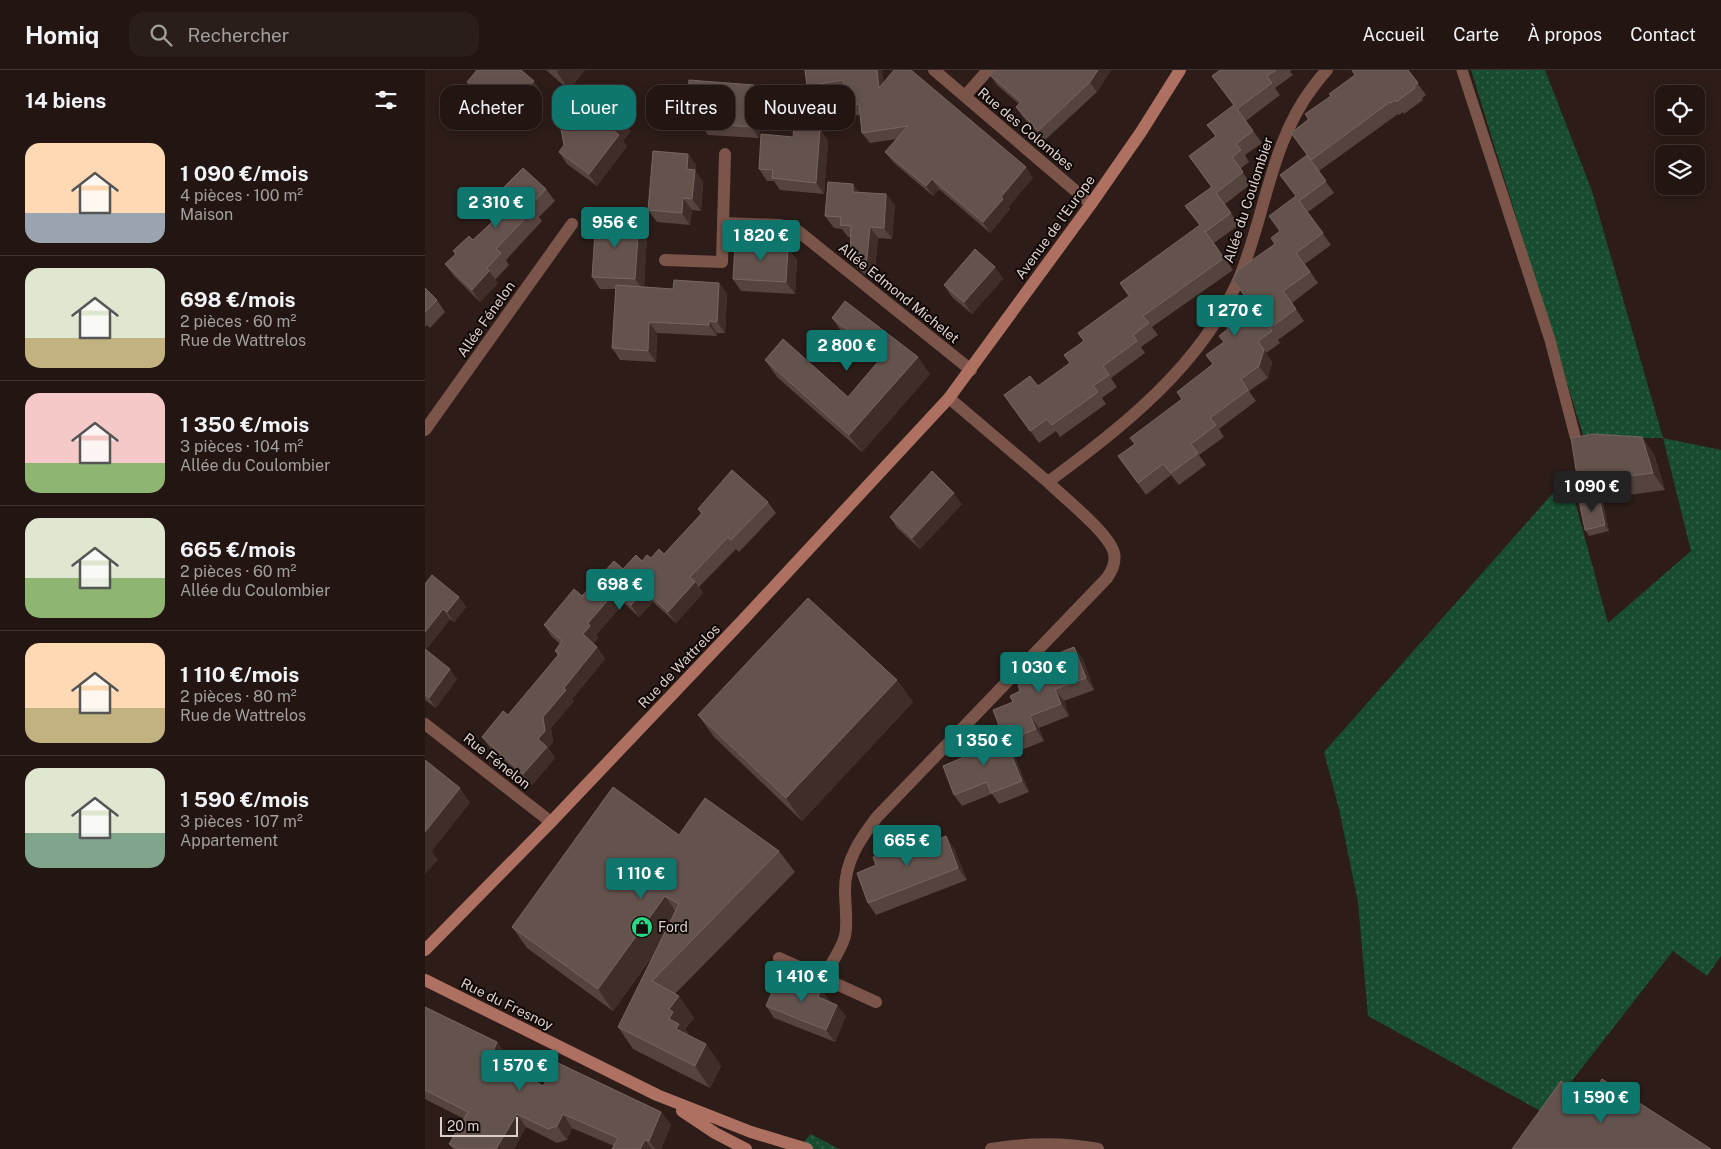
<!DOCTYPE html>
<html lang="fr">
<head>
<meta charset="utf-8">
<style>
  body { margin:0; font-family:"Public Sans",sans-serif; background:#2a1e1b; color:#f1f3f6; height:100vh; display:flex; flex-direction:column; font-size:19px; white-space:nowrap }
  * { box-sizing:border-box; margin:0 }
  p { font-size:16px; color:#a29f9f }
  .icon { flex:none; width:28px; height:28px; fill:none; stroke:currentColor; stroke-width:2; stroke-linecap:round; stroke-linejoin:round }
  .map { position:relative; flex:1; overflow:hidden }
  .drawer { display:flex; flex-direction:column; background:#221512; width:425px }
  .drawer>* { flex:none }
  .top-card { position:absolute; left:15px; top:15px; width:475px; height:45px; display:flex; gap:10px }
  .controls { position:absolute; left:1230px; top:15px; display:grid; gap:10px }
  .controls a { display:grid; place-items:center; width:50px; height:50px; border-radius:10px; background:#221512; box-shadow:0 2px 12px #0003,0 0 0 1px #3f3432; font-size:25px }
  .scale { position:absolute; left:15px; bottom:12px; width:78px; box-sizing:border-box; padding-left:5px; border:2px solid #dcd0cd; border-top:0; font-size:14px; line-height:18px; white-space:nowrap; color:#dcd0cd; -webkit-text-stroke:4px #100907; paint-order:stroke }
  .price { position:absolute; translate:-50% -42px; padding:0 11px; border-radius:5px; background:#0f766e; color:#fff; font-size:16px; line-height:32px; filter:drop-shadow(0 1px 2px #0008) }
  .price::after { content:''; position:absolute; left:50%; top:30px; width:15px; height:11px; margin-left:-8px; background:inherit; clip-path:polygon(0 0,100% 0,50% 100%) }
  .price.selected { background:#222; color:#fff }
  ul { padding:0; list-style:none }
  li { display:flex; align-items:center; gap:15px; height:125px; padding:0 25px }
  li+li { border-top:1px solid #3f3432 }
  li span { display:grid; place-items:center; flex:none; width:140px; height:100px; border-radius:15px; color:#555 }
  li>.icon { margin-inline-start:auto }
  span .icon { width:60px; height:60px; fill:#fffc; stroke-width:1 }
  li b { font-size:21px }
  h2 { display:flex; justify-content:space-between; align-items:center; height:60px; padding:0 25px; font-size:21px }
  .tag { padding:0 18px; border-radius:15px; background:#221512; box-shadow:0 2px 12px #0003,0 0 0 1px #3f3432; font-size:18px; line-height:45px }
  .tag.selected { background:#0f766e; color:#fff }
  header { display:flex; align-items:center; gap:30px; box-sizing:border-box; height:70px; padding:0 25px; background:#221512; border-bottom:1px solid #3f3432 }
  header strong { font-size:24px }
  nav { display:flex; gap:28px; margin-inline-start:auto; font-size:18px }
  .search { width:350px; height:45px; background:#2a1e1b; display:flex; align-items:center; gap:12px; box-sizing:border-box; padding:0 18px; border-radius:15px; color:#a29f9f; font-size:19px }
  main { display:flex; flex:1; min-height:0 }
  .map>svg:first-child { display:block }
  .green { fill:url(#green-dots) }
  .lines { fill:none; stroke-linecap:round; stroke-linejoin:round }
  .lane { stroke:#7b554a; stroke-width:11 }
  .street { stroke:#7b554a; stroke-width:12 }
  .secondary { stroke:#ae7161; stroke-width:12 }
  .wall { fill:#55433e }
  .shaded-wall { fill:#3f2d28 }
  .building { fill:#64524d; stroke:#766661 }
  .labels { text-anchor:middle; stroke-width:4; stroke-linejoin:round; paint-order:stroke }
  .street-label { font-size:14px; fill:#dcd0cd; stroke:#100907 }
  .poi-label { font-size:14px; fill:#dcd0cd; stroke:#100907; text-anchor:start }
</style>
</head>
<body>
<header>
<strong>Homiq</strong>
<div class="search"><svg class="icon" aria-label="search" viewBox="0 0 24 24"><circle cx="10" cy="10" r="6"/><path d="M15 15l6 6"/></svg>Rechercher</div>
<nav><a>Accueil</a><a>Carte</a><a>À propos</a><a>Contact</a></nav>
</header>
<main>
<section class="drawer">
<h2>14 biens<svg class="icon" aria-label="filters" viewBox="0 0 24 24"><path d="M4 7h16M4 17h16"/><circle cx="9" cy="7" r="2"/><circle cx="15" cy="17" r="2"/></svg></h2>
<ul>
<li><span style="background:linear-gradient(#ffd9b3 70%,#9aa5b1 0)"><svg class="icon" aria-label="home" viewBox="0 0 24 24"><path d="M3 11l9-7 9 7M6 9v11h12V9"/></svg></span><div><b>1 090 €/mois</b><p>4 pièces · 100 m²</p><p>Maison</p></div></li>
<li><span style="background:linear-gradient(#dfe7d0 70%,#c2b280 0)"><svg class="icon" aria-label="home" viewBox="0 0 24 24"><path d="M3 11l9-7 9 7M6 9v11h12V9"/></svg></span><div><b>698 €/mois</b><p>2 pièces · 60 m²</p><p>Rue de Wattrelos</p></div></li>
<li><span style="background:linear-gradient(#f6c9c9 70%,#8fb573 0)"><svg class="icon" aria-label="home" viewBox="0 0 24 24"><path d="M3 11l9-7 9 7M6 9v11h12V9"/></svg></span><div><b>1 350 €/mois</b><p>3 pièces · 104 m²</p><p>Allée du Coulombier</p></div></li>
<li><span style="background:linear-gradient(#dfe7d0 60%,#8fb573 0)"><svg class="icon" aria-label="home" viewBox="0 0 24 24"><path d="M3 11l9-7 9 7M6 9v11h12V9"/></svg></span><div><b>665 €/mois</b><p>2 pièces · 60 m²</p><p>Allée du Coulombier</p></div></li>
<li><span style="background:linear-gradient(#ffd9b3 65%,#c2b280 0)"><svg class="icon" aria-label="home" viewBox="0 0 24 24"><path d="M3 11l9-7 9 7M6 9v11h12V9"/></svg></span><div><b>1 110 €/mois</b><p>2 pièces · 80 m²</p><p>Rue de Wattrelos</p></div></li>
<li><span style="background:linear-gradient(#dfe7d0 65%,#7fa58c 0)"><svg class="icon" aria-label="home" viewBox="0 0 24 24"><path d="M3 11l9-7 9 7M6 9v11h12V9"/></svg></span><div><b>1 590 €/mois</b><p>3 pièces · 107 m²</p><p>Appartement</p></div></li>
</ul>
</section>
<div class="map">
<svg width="1296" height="1079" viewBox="0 0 1296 1079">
  <defs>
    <pattern id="green-dots" width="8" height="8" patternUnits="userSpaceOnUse" patternTransform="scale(1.25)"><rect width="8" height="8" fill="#184c2f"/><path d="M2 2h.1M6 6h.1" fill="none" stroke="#39654c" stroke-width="1.8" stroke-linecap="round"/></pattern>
  </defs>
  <rect width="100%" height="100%" fill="#2d1c18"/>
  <path class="green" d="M1046,0H1120L1167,121L1238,368L1296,380V886L1282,906L1248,881L1121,1044L943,946L933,832L914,739L899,682L1143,406L1183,553L1266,481L1238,368H1159Z
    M386,1064L414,1079H372Z"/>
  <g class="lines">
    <path class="lane" d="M1037,0L1125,270L1150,366"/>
    <path class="street" d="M509,0L666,134
      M540,26L563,0
      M298,153L355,155L373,161L546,300
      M240,190L297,192L300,84
      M524,328L623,412
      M0,360L147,154
      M0,654L126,752
      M354,888L451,932
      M398,908C405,895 416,881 420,866C423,852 420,835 420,820C420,791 435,769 452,747L682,508C687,500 691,493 689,483C684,463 638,427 623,412C697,357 774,298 813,211C840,148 845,73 888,17C892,12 897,5 902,0
      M566,1079C602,1073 637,1072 673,1079"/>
    <path class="secondary" d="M0,880L126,752L317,551L524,328L666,134L716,62L755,0
      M0,910L232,1025L326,1062L382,1079
      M257,1041L290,1063L321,1079"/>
  </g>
  <path class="wall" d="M121,0H160L144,20Z
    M380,0L459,12L608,108L583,137L585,139L565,163L514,119L508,126L468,92L460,82L472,69L445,73L437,63L435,45L428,46L421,35L419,21L389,26L382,16Z
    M686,0L672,22L619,71L598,47L591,37L594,34L572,15L565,5Z
    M795,0H867L865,2L868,5L850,18L855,25L821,51L837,73L820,85L824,92L815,99L826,114L800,134L814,155L789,173L808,200L727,257L733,265L716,277L720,283L686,308L692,317L677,328L681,334L635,367L631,361L614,373L579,325L613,316L645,293L659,271L775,155L760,136L786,117L764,86L791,67L782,55L808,35L787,6Z
    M983,0L1001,25L997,28L998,30L979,44L978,42L974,45L973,44L894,101L887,92L909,123L883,142L906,175L880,194L893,213L867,233L879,251L853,270L855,273L841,283L847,292L843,308L824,321L831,331L794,359L799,367L774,385L781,395L754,415L746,405L721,425L693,386L710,374L757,329L788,294L799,272L803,260L818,242L822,229L808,210L850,174L871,126L882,85L866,63L883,50L880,44Z
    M42,12L117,23L90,55L50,24Z
    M329,15L337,26L334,68L283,65L277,56L270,55L262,44Z
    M169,46L206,61L198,71L202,76L172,116L142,94L134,82Z
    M395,59L403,71L399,124L355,120L349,111H342L334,99L368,67Z
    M263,84L271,95L270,101L278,112L276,141L267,140L265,155L232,152L223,140Z
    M121,119L130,131L114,147L117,151L81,190L84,195L70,210L73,213L55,232L29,206L20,194L30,184L28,181L48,170L77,142L67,129Z
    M434,122L470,135L467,169L453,168L449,210H447L433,199L425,187L426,167H423L417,159L409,158L400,146Z
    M222,163L219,217L248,219L294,213L302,224L300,263H292V266L232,263L231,292L195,290L187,278L191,219H175L167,207Z
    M348,169L354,178H363L372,190L370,224L316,221L308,209L325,176Z
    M570,197L578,209L547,244L527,227L519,215Z
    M0,218L12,230L20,242L5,258L2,255L0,257Z
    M407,248L505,304L437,382L352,307L340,290L423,327L453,292L419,265Z
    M1217,367L1229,384L1240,420L1174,429L1178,433L1184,461L1164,466L1160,460L1165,429L1153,412Z
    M343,432L351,443L314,482L311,479L274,517L278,523L251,553L228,532L214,547L199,533L171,565L173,568L168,574L172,577L180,589L147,629L149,631L126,658L128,672L123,678L130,688L107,715L65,678L57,667L83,645L133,586L130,581L135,574L127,567L119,555L157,526L198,499L217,491L239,484L276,444L273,439Z
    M537,434L495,479L472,458L465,447Z
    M0,514L34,527L41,537L29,552L25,549L1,580L32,609L11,638L0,630Z
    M649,577L658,589L669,620L639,631L644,646L614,658L619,671L589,683L588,682L604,722L574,734L567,724L537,736L529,725L541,686L577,662L588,632L595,621L614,607L622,596Z
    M472,610L488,632L377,751L289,667L273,645Z
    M254,765L354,781L370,802L250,924L254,926L269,948L260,959L263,963L262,965L281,974L296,996L285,1018L208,979L193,957L230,883L188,941L102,878L87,857Z
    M498,766L503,773L529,778L542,810L451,845L443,833L451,795Z
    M372,918L396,919L404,931L421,946L410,972L349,948L341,936Z
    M0,937L72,972L82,986L78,993L118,1016L236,1042L246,1055L236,1079H187L189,1076L147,1058L142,1070L132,1073L101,1057L89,1079H28L24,1074L39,1049L0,1029Z"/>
  <path class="shaded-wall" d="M134,0H160L144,20L132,2Z
    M452,0H457L461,28L454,18Z
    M673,0H686L672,22L665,12Z
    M109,11L117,23L90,55L81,43Z
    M329,15L337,26L334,68L326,57Z
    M198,50L206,61L198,71L202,76L172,116L164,104L189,61Z
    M395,59L403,71L399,124L391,113Z
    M263,84L271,95L270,101L278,112L276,141L267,129L262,99Z
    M601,97L608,108L583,137L585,139L565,163L558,152L576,127Z
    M507,109L514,119L508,126L501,116Z
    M428,114L437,126L428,122Z
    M461,124L470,135L467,169L459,158Z
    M258,128L267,140L265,155L257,143Z
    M214,151L222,163L219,221L210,209Z
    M445,157L453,168L449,210L441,198Z
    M348,169L356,181L348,178Z
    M363,178L372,190L370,224L361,212Z
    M570,197L578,209L547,244L539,232Z
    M64,201L73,213L55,232L47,220Z
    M294,213L302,224L300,263L292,252Z
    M284,251L292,263V266L284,255Z
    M224,252L232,263L231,292L223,281Z
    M839,280L847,292L843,308L834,296Z
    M493,287L505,304L437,382L424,365Z
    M1217,367L1229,384L1240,420L1228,403Z
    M529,423L537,434L495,479L487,468Z
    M1174,427L1178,433L1184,461L1180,455Z
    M270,512L278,523L251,553L243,542Z
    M220,520L228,532L214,547L206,535Z
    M191,521L199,533L171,565L173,568L166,576L158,564L163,553Z
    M34,527L41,537L29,552L22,542Z
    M18,539L25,549L0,581V562Z
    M172,577L180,589L147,629L149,631L126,658L128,672L123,678L130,688L107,715L98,704L113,669L118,647L139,618Z
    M649,577L658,589L669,620L661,608Z
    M25,599L32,609L11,638L4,628Z
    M472,610L488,632L377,751L361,728Z
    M630,619L639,631L644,646L636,634Z
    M605,646L614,658L619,671L611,659Z
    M581,671L588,682L604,722L597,711Z
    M35,718L45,733L7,781L13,790L0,804V762Z
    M521,766L529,778L542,810L533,798Z
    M240,826L255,848L188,941L173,919Z
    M396,919L404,931L393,927Z
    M254,926L269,948L260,959L263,963L262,965L266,981L244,949V939Z
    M412,935L421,946L410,972L401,960Z
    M72,972L82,986L75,999L66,986Z
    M281,974L296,996L285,1018L270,996Z
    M236,1042L246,1055L236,1079H230L224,1071Z
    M92,1044L101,1057L89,1079H71Z
    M138,1044L147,1058L142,1070L132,1056Z
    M220,1070L227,1079H215Z"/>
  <path class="building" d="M52,0H96L109,11L81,43L42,12Z
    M380,0H452L454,18L469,0H486L601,97L576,127L578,129L558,152L507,109L501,116L460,82L483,56L437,63L434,34L421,35L418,10L382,16Z
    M569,0H673L665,12L613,61L591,37L596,32L565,5Z
    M795,0H851L842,6L847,13L812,39L828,61L811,74L816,80L807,87L818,102L791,123L806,143L780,162L779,160L799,188L718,246L724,253L708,265L712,271L678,296L684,305L668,316L673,322L627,355L622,349L605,361L579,325L605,306L613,316L645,293L639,285L659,271L653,263L704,226L695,213L775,155L760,136L787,117L764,86L791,66L782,55L809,35L787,6Z
    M927,0H983L993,13L989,16L990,18L971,32L970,30L966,33L965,32L886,90L866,63L884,49L880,44L906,26L904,24L930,5Z
    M264,10L329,15L326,57L275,53L276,45L262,44Z
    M154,34L169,46L178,34L198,50L189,61L194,65L164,104L134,82L139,75L136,59Z
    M369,57L395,59L391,113L347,108L348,100L334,99L336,64L368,67Z
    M228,81L263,84L262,99L270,100L267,129L258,128L257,143L223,140Z
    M882,85L901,111L874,131L898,163L871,183L885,202L858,221L871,239L845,258L847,261L833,271L839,280L834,296L816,309L823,320L785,348L791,355L766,374L773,383L746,403L738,394L713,413L693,386L710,374L705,368L757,329L752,322L788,294L781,285L799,272L794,266L803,259L800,255L818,242L813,236L822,229L808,210L813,200L850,174L846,168L855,161L844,146L871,126L855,105Z
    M98,98L121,119L105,136L109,139L71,179L76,183L62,198L64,201L47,220L20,194L31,184L28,181L44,166L48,170L80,140L67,129Z
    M403,112L428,114V122L461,124L459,158L445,157L441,198H438L425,187L426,156L415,155L416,147L400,146Z
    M171,149L214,151L210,209L167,207Z
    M325,168L348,169V178H363L361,212L308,209L310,175L325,176Z
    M550,179L570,197L539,232L519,215Z
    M249,210L294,213L292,252L284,251V255L224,252L223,281L187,278L191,215L248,219Z
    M0,218L12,230L0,242Z
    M420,231L493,287L424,365L340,290L358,269L423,327L457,287L407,248Z
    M1168,364L1217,367L1228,403L1153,412L1146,368Z
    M307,400L343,432L306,470L303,467L265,507L270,512L243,542L220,520L206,535L191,521L163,553L165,556L158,564L172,577L139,618L141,620L118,647L120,661L113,669L122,677L98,704L57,667L78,641L83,645L134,584L130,581L137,571L119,555L149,519L157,526L189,491L198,499L211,485L217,491L222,485L226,488L234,479L239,484L277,443L273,439Z
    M507,401L529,423L487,468L465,447Z
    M1174,427L1180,455L1160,460L1154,431Z
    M7,505L34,527L22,542L18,539L0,562V514Z
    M383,528L472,610L361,728L273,645Z
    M649,577L661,608L630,619L636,634L605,646L611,659L580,671L568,640L588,632L585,626L595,621L593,615L614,607L611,601L622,596L619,589Z
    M0,579L25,599L4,628L0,625Z
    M577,662L597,711L566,723L562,712L529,725L518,696L541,686L538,678Z
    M0,690L35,718L0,762Z
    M188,717L254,765L280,728L354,781L227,911L254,926L244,939L248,942L244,949L254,954L251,959L281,974L270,996L193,957L254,834L240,826L173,919L87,857Z
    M498,766L502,774L521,766L533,798L443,833L432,803L451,795L448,787Z
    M352,910L372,918L375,910L396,919L393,927L412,935L401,960L341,936Z
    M0,937L72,972L66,986L118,1016L131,992L236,1042L224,1071L220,1070L215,1079H187L193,1068L138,1044L132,1056L123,1059L92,1044L71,1079H33L24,1074L43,1042L0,1020Z
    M1177,1009L1286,1079H1087L1136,1011L1164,1030Z"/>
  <defs>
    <g id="shop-disc" transform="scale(1.125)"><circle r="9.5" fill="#28d885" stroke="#100907"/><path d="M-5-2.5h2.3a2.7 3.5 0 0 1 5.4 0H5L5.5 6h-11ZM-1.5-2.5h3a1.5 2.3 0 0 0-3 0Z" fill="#111"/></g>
  </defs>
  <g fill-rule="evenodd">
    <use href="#shop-disc" x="217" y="857"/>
  </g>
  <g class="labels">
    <g class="street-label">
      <text transform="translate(601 59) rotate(40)" y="5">Rue des Colombes</text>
      <text transform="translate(823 130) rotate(-72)" y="5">Allée du Coulombier</text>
      <text transform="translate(630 157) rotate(-54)" y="5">Avenue de l'Europe</text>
      <text transform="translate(474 223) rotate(39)" y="5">Allée Edmond Michelet</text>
      <text transform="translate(61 249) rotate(-55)" y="5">Allée Fénelon</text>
      <text transform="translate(254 596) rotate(-46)" y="5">Rue de Wattrelos</text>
      <text transform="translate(72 691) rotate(38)" y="5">Rue Fénelon</text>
      <text transform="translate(82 934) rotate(26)" y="5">Rue du Fresnoy</text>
    </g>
    <g class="poi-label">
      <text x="233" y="862">Ford</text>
    </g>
  </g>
</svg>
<div class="controls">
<a><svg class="icon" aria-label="locate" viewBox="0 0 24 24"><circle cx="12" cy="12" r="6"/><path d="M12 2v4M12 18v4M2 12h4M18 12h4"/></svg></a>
<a><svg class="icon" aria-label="layers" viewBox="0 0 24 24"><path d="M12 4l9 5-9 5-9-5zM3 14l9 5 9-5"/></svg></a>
</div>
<div class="scale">20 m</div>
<b class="price" style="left:71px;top:159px">2 310 €</b>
<b class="price" style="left:190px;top:179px">956 €</b>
<b class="price" style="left:336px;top:192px">1 820 €</b>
<b class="price" style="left:810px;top:267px">1 270 €</b>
<b class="price" style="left:422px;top:302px">2 800 €</b>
<b class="price selected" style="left:1167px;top:443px">1 090 €</b>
<b class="price" style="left:195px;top:541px">698 €</b>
<b class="price" style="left:614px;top:624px">1 030 €</b>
<b class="price" style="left:559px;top:697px">1 350 €</b>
<b class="price" style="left:482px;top:797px">665 €</b>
<b class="price" style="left:216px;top:830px">1 110 €</b>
<b class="price" style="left:377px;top:933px">1 410 €</b>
<b class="price" style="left:95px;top:1022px">1 570 €</b>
<b class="price" style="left:1176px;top:1054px">1 590 €</b>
<div class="top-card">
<a class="tag">Acheter</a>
<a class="tag selected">Louer</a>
<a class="tag">Filtres</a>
<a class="tag">Nouveau</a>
</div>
</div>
</main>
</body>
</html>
